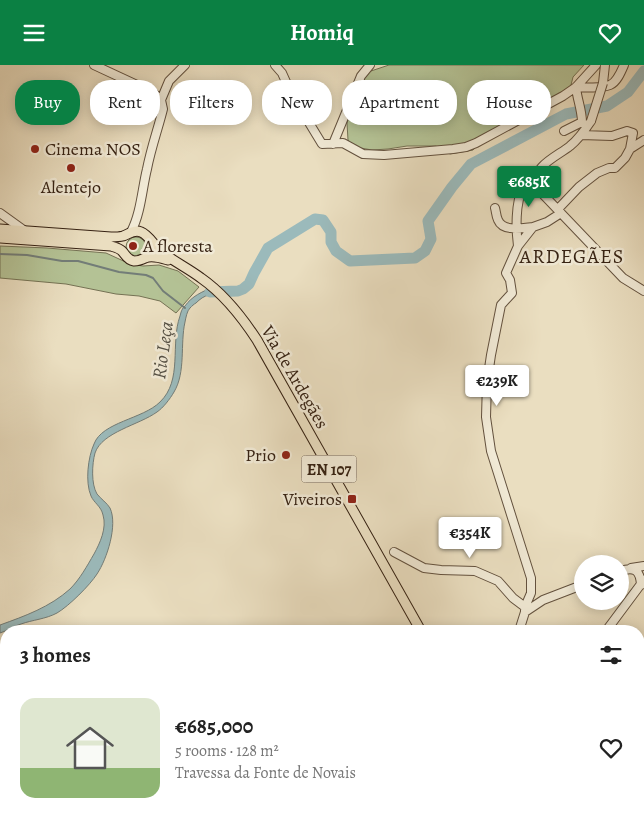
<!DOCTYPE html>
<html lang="en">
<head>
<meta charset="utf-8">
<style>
  body { margin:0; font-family:Alegreya,serif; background:#f2f2f2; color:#222; height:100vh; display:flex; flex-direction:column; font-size:19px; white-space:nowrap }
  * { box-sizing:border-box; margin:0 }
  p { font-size:16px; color:#767676 }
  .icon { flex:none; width:28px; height:28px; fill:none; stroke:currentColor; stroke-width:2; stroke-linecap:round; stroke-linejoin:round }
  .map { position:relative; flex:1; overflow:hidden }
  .details { position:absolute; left:0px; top:560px; width:645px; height:196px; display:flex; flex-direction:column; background:#fff; border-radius:20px 20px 0 0; box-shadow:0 2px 12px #0003 }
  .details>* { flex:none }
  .banner { position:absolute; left:15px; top:15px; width:615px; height:45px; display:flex; gap:10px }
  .buttons { position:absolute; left:574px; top:490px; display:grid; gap:10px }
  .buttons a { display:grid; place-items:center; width:55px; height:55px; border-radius:50%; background:#fff; box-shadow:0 2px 12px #0003; font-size:25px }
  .price { position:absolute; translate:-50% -42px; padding:0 11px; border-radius:5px; background:#fff; color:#222; font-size:16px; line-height:32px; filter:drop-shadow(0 1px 2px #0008) }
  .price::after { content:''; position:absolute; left:50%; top:30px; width:15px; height:11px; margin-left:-8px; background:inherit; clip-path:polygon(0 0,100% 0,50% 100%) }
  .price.active { background:#0b8043; color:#fff }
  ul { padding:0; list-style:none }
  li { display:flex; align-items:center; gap:15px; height:125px; padding:0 20px }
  li span { display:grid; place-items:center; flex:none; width:140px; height:100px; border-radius:15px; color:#555 }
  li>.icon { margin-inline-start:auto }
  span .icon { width:60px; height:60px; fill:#fffc; stroke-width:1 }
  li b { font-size:21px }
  h2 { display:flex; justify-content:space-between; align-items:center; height:60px; padding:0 20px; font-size:21px }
  .chip { padding:0 18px; border-radius:20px; background:#fff; box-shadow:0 2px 12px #0003; font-size:18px; line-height:45px }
  .chip.active { background:#0b8043; color:#fff }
  header { display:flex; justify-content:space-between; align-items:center; height:65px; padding:0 20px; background:#0b8043; color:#fff; font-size:22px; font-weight:600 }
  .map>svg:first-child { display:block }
  .green { fill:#b4c295; stroke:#757254 }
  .water { fill:#9bbabb; stroke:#737d78 }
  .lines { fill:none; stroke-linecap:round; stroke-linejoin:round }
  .stream { stroke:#737d78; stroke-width:2 }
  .river { stroke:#9bbabb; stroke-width:11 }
  .minor-casing { stroke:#63513e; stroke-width:10 }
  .major-casing { stroke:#362213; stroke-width:11 }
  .minor { stroke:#f1ead6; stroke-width:8 }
  .major { stroke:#eadec0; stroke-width:9 }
  .minor-bridge-casing { stroke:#63513e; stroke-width:10; stroke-linecap:butt }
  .minor-bridge { stroke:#f1ead6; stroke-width:8 }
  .poi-dot { fill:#8f2418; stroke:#f1ead6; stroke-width:2 }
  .labels { text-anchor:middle; stroke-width:5; stroke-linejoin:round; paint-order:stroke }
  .shield { fill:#f1ead6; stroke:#6e5e4e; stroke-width:1 }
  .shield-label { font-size:16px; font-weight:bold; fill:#362213 }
  .poi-label { font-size:18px; fill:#362213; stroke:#f1ead6; text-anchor:start }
  .street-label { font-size:18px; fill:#362213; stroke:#f1ead6 }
  .water-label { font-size:19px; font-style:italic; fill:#545045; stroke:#f1ead6 }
  .quarter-label { font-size:20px; letter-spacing:1px; fill:#362213; stroke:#f1ead6 }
</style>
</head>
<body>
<header><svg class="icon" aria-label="menu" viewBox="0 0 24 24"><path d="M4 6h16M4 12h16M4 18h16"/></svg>Homiq<svg class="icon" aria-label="heart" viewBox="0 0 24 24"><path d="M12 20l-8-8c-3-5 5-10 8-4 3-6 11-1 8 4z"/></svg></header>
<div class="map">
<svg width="644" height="756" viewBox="0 0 644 756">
  <rect width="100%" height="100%" fill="#eadec0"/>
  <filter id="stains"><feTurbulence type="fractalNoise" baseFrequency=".004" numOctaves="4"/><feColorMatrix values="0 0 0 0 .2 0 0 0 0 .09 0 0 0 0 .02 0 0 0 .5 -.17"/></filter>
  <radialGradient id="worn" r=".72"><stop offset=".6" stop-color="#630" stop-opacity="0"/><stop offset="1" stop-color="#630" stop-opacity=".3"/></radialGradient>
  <path class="green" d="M389,0H584L573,12L570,24L532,42L524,51L482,76L473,85L450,89L436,81H407L388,84L372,85L355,82L348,75L347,58L353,35L368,7Z
    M126 182a10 10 0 1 1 20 0a10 10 0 1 1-20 0Z
    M0,181L47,183L106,188L130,199L143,201L159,200L178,206L199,222L176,248L160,236L139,231L116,229L66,219L0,213Z"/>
  <path class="water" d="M213,222L220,229C217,230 212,229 209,230C204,231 200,234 196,238C194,239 192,241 190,243C187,246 186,252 185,257C180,279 186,307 174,327C170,334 163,343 157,347C139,360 102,367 95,388C92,399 91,419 97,429C101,434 107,438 110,443C118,460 107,494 97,509C90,520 69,541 57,548C46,554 32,555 21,559C13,561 7,566 0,568V560C25,551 50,542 70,524C80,514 87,501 94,489C100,478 107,463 103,450C101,441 94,438 91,431C85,417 88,392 94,379C102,357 143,354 160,337C183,315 170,279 180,251C181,247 182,243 185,241C192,231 202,227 213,222Z"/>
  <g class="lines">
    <path class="stream" d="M0,189L27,190L62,196H78L119,207L146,210L153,213L163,226L185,243"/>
    <path class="river" d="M210,227L238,226L243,224L249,219L254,208L268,183L315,154L323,155L331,167V177L336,186L350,196L415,193L425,186L431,174L428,156L452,122L471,99L566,49L607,41L628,27L644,6"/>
    <g class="minor-casing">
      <path id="minor" d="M94,0L152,27L161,35
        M275,0L282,8L291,28L322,79L343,78L363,89L384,90L453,84L466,82L476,78L563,31L576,22L596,0
        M603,18L605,0
        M591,56C585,65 579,74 570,81C558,91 531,101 536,122L623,213L644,226
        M564,66L582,57C582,45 577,34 576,22C583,23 603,23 610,20C617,17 621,7 624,0
        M581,70L612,71L627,66L633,68L630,84
        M333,79L361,11L370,0
        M495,143C496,146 496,151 498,155C503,167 522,163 533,162
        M558,144L579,122L597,108L609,103H615L625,93L630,84L644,75
        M0,148L25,166
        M131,167C141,148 142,124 147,104C151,83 158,64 163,44L161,35L169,16L185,0
        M518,181C516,165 515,138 523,123C524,120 527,117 530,113H535
        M394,487L424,503L441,505L475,506L498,516L513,533L525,542
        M631,503L644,501
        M620,506C634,502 640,504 641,520
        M525,547V542L531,528V513L491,386L486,352L487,317L491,290L501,240L512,228L510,215L506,208L518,181L533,162L547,157L561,148
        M519,566L525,547L543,535L582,520
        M606,566L644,515
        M639,746L644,748
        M443,756L446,750"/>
    </g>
    <g class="major-casing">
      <path id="major" d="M0,164L111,172C115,172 119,172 123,171C129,169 134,164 141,167C149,170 155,182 163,188C175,197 189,204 201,213C224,229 242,252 257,275L421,566
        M0,173L111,181C114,182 119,183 122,186C126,190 127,195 134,196C139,196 141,195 145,193C152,190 161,193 168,195
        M639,691L644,693"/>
    </g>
    <use href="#minor" class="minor"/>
    <use href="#major" class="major"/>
    <g class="minor-bridge-casing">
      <path id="minor-bridge" d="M591,56L603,18"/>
    </g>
    <use href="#minor-bridge" class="minor-bridge"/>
  </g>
  <g class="poi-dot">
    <circle cx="35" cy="84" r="5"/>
    <circle cx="71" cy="103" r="5"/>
    <circle cx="133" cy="181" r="5"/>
    <circle cx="286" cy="390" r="5"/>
    <rect x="347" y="429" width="10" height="10" rx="2.5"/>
  </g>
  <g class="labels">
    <rect class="shield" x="301.5" y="390.5" width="55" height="27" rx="4"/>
    <g class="shield-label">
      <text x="329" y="410">EN 107</text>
    </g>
    <g class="poi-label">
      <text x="45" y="90">Cinema NOS</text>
      <text x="71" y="128" text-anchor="middle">Alentejo</text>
      <text x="143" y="187">A floresta</text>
      <text x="276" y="396" text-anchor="end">Prio</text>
      <text x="342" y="440" text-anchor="end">Viveiros</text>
    </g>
    <g class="street-label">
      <text transform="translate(295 312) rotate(60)" y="6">Via de Ardegães</text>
    </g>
    <g class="water-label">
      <text transform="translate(162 285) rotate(-82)" y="7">Rio Leça</text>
    </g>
    <g class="quarter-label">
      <text x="572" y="198">ARDEGÃES</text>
    </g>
  </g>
  <rect width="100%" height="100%" filter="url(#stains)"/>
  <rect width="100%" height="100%" fill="url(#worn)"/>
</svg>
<div class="buttons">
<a><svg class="icon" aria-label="layers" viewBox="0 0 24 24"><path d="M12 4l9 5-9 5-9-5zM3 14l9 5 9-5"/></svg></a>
</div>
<b class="price active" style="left:529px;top:143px">€685K</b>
<b class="price" style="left:497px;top:342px">€239K</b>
<b class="price" style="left:470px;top:494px">€354K</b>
<div class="banner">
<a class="chip active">Buy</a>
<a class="chip">Rent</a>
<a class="chip">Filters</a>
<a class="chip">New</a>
<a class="chip">Apartment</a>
<a class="chip">House</a>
</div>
<section class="details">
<h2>3 homes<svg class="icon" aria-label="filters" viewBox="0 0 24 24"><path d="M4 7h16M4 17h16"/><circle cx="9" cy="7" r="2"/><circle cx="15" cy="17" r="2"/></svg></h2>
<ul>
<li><span style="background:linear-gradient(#dfe7d0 70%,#8fb573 0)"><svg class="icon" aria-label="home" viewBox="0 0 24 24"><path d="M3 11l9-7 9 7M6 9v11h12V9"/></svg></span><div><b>€685,000</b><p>5 rooms · 128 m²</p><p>Travessa da Fonte de Novais</p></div><svg class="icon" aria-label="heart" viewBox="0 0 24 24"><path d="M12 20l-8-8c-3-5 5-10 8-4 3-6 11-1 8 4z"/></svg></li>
</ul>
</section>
</div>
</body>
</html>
